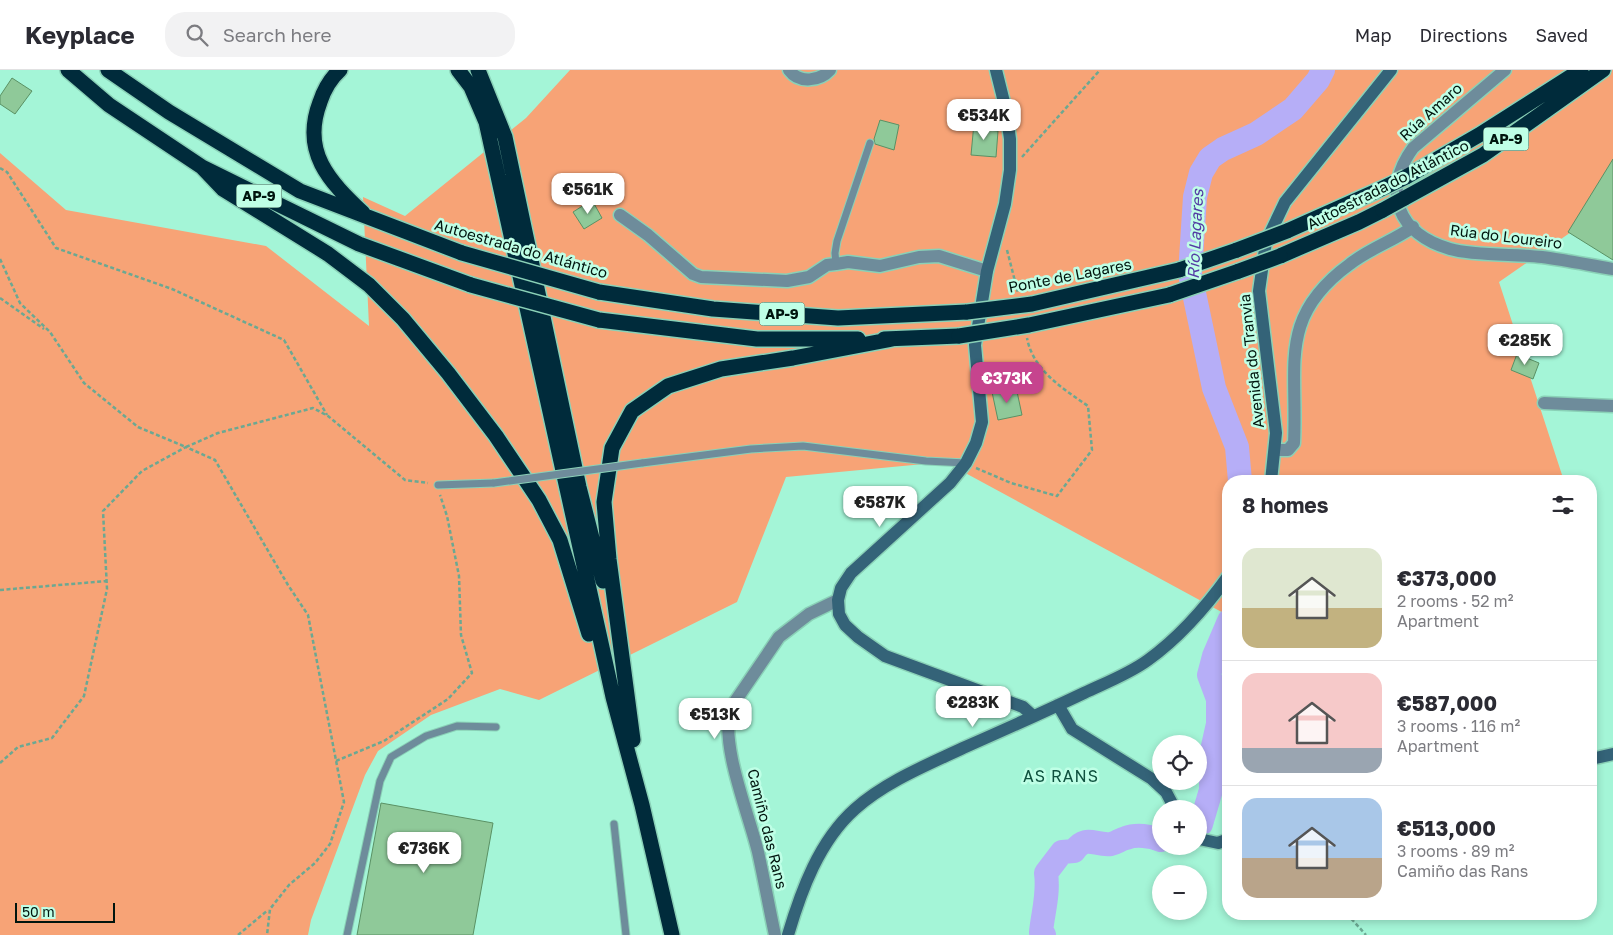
<!DOCTYPE html>
<html lang="en">
<head>
<meta charset="utf-8">
<style>
  body { margin:0; font-family:"Golos Text",sans-serif; background:#f2f2f3; color:#2b2b33; height:100vh; display:flex; flex-direction:column; font-size:19px; white-space:nowrap }
  * { box-sizing:border-box; margin:0 }
  p { font-size:16px; color:#7c7c81 }
  .icon { flex:none; width:28px; height:28px; fill:none; stroke:currentColor; stroke-width:2; stroke-linecap:round; stroke-linejoin:round }
  .map { position:relative; flex:1; overflow:hidden }
  .panel { position:absolute; left:1222px; top:405px; width:375px; height:445px; display:flex; flex-direction:column; background:#fff; border-radius:20px; box-shadow:0 2px 8px #0003 }
  .panel>* { flex:none }
  .tools { position:absolute; left:1152px; top:665px; display:grid; gap:10px }
  .tools a { display:grid; place-items:center; width:55px; height:55px; border-radius:50%; background:#fff; box-shadow:0 2px 8px #0003; font-size:25px }
  .scale { position:absolute; left:15px; bottom:12px; width:100px; box-sizing:border-box; padding-left:5px; border:2px solid #00150e; border-top:0; font-size:14px; line-height:18px; white-space:nowrap; color:#00150e; -webkit-text-stroke:4px #bfffe6; paint-order:stroke }
  .price { position:absolute; translate:-50% -42px; padding:0 11px; border-radius:10px; background:#fff; color:#222; font-size:16px; line-height:32px; filter:drop-shadow(0 1px 2px #0008) }
  .price::after { content:''; position:absolute; left:50%; top:30px; width:15px; height:11px; margin-left:-8px; background:inherit; clip-path:polygon(0 0,100% 0,50% 100%) }
  .price.selected { background:#c6448e; color:#fff }
  ul { padding:0; list-style:none }
  li { display:flex; align-items:center; gap:15px; height:125px; padding:0 20px }
  li+li { border-top:1px solid #e1e1e2 }
  li span { display:grid; place-items:center; flex:none; width:140px; height:100px; border-radius:15px; color:#555 }
  li>.icon { margin-inline-start:auto }
  span .icon { width:60px; height:60px; fill:#fffc; stroke-width:1 }
  li b { font-size:21px }
  h2 { display:flex; justify-content:space-between; align-items:center; height:60px; padding:0 20px; font-size:21px }
  header { display:flex; align-items:center; gap:30px; box-sizing:border-box; height:70px; padding:0 25px; background:#fff; border-bottom:1px solid #e1e1e2 }
  header strong { font-size:24px }
  nav { display:flex; gap:28px; margin-inline-start:auto; font-size:18px }
  .search { width:350px; height:45px; background:#f2f2f3; display:flex; align-items:center; gap:12px; box-sizing:border-box; padding:0 18px; border-radius:20px; color:#7c7c81; font-size:19px }
  .map>svg:first-child { display:block }
  .green { fill:#f7a376 }
  .lines { fill:none; stroke-linecap:round; stroke-linejoin:round }
  .river { stroke:#b6aef7; stroke-width:24 }
  .building { fill:#8fc999; stroke:#5a9164 }
  .lane-casing { stroke:#8ad1b7; stroke-width:9 }
  .street-casing { stroke:#8ad1b7; stroke-width:15 }
  .secondary-casing { stroke:#8ad1b7; stroke-width:15 }
  .highway-casing { stroke:#8ad1b7; stroke-width:18 }
  .path { stroke:#6ba892; stroke-width:2.5; stroke-dasharray:4 2.5; stroke-linecap:butt }
  .lane { stroke:#6e8c9b; stroke-width:7 }
  .street { stroke:#6e8c9b; stroke-width:12 }
  .secondary { stroke:#346378; stroke-width:12 }
  .highway { stroke:#002b3b; stroke-width:15 }
  .lane-bridge-casing { stroke:#8ad1b7; stroke-width:9; stroke-linecap:butt }
  .highway-bridge-casing { stroke:#8ad1b7; stroke-width:18; stroke-linecap:butt }
  .lane-bridge { stroke:#6e8c9b; stroke-width:7 }
  .highway-bridge { stroke:#002b3b; stroke-width:15 }
  .labels { text-anchor:middle; stroke-width:5; stroke-linejoin:round; paint-order:stroke }
  .shield { fill:#bfffe6; stroke:#395b4f; stroke-width:1 }
  .shield-label { font-size:14px; font-weight:bold; fill:#00150e }
  .street-label { font-size:15px; fill:#00150e; stroke:#bfffe6 }
  .water-label { font-size:16px; font-style:italic; fill:#543ca4; stroke:#bfffe6 }
  .neighbourhood-label { font-size:16px; letter-spacing:1px; fill:#0f523f; stroke:#bfffe6 }
</style>
</head>
<body>
<header>
<strong>Keyplace</strong>
<div class="search"><svg class="icon" aria-label="search" viewBox="0 0 24 24"><circle cx="10" cy="10" r="6"/><path d="M15 15l6 6"/></svg>Search here</div>
<nav><a>Map</a><a>Directions</a><a>Saved</a></nav>
</header>
<div class="map">
<svg width="1613" height="865" viewBox="0 0 1613 865">
  <rect width="100%" height="100%" fill="#a4f5d7"/>
  <path class="green" d="M570,0H1613V133L1499,212L1564,411H1229V546L945,392L786,407L737,532L539,630L500,619L431,645L378,681L365,705L311,850L308,865H0V83L66,140L266,176L369,256L363,127L405,146L526,48Z"/>
  <g class="lines">
    <path class="river" d="M1240,411L1237,377L1214,318L1190,204L1195,127L1201,103L1210,88L1223,79L1256,64L1293,39L1318,10L1323,0
      M1201,754L1211,720V685L1218,654V629L1209,605L1214,586L1229,551
      M1044,865L1041,862C1043,842 1049,824 1046,803L1062,782L1074,781C1086,764 1095,776 1111,774C1116,773 1121,769 1126,768C1136,764 1151,766 1161,770"/>
  </g>
  <path class="building" d="M12,8L32,21L15,44L0,34V26Z
    M880,50L899,55L894,80L875,74L874,69Z
    M974,53L988,54L987,60L998,61L996,87L971,85Z
    M1613,89V190L1568,162Z
    M592,130L602,148L584,159L573,142Z
    M1517,284L1539,293L1533,309L1511,300Z
    M1016,317L1022,345L998,350L992,322Z
    M381,733L493,753L473,865H357Z"/>
  <g class="lines">
    <g class="lane-casing">
      <path id="lane" d="M836,194L835,183L837,171L870,73
        M642,393L751,379L803,376L926,391L966,393
        M438,415L494,413
        M614,754L626,865
        M347,865L380,711L391,687L426,666L457,656L496,657"/>
    </g>
    <g class="street-casing">
      <path id="street" d="M789,0C799,14 820,11 830,0
        M1505,0L1413,78C1381,122 1398,164 1450,179C1474,186 1516,184 1542,187C1565,190 1589,195 1613,199
        M620,145L648,165L693,204L701,207L787,211L809,207L827,195L836,194L848,192L880,196L919,187L939,186L987,201
        M1544,333L1613,336
        M1275,380H1288L1294,373C1298,295 1277,247 1350,194C1369,179 1393,171 1413,157
        M775,865C769,837 764,809 758,782C748,741 721,678 730,639L779,567L809,544L838,530"/>
    </g>
    <g class="secondary-casing">
      <path id="secondary" d="M996,0L1006,40L1010,69V100L1005,134L987,201L975,275L982,352L976,373L966,393L950,413L851,503L841,518L838,530L839,544L845,555L858,567L885,586L1023,637L1033,646
        M1271,411L1276,363L1259,221L1266,172L1285,132L1391,0
        M1058,635L1072,659L1152,709L1166,722L1175,739
        M1591,689L1613,684
        M1199,769L1218,773L1229,769
        M788,865C801,821 819,771 855,739C885,712 927,695 963,678C1004,660 1044,642 1084,623C1105,613 1129,604 1148,590C1180,567 1206,537 1229,505"/>
    </g>
    <g class="highway-casing">
      <path id="highway" d="M68,0L109,35L202,97L359,174L471,215
        M108,0L169,42L300,121L462,183
        M340,0C331,8 324,20 320,32C301,82 329,111 363,143
        M458,0L471,17L486,52L613,627L642,735L672,865
        M478,0L505,67L579,417L603,511
        M202,97L223,119L328,184L369,215L403,249L448,303L496,366L539,430L560,470L589,564
        M1406,107L1479,65L1581,0
        M1403,129L1483,85L1603,0
        M1287,161L1379,120
        M1280,186L1359,152L1383,140
        M1179,200L1237,180
        M599,222L713,239L838,248L967,242
        M1169,225L1239,201
        M599,250L757,269H858
        M884,269L959,266
        M633,670L609,489L604,432L612,378L632,341L668,316L721,299L793,288L893,269"/>
    </g>
    <path class="path" d="M1022,87L1100,0
      M0,98L7,102L56,178L172,219L284,270L327,345
      M1007,180L1018,223
      M0,189L20,233L50,262L84,313L138,357L186,377L218,363L313,338L328,346L405,410L428,413
      M0,228L44,259
      M976,398L1011,413L1057,426L1092,380L1088,336C1062,318 1033,300 1027,268
      M0,520L107,511
      M336,691L384,671L448,629L472,603L461,565L459,506L447,446L440,425
      M0,693L18,677L52,668L84,626L107,519L103,441L142,401L186,377L215,390L288,515L308,545L344,732L330,774L315,793L289,815L270,839L267,865
      M1347,844L1366,865
      M238,865L268,840"/>
    <use href="#lane" class="lane"/>
    <use href="#street" class="street"/>
    <use href="#secondary" class="secondary"/>
    <use href="#highway" class="highway"/>
    <g class="lane-bridge-casing">
      <path id="lane-bridge" d="M494,413L642,393"/>
    </g>
    <g class="highway-bridge-casing">
      <path id="highway-bridge" d="M1379,120L1406,107
        M1383,140L1403,129
        M1237,180L1287,161
        M462,183L599,222
        M1239,201L1280,186
        M471,215L599,250
        M967,242L1032,234L1179,200
        M959,266L1029,255L1169,225"/>
    </g>
    <use href="#lane-bridge" class="lane-bridge"/>
    <use href="#highway-bridge" class="highway-bridge"/>
  </g>
  <g class="labels">
    <g class="shield">
      <rect x="1483.5" y="57.5" width="45" height="23" rx="4"/>
      <rect x="236.5" y="114.5" width="45" height="23" rx="4"/>
      <rect x="759.5" y="232.5" width="45" height="23" rx="4"/>
    </g>
    <g class="shield-label">
      <text x="1506" y="74">AP-9</text>
      <text x="259" y="131">AP-9</text>
      <text x="782" y="249">AP-9</text>
    </g>
    <g class="street-label">
      <text transform="translate(1431 42) rotate(-42)" y="5">Rúa Amaro</text>
      <text transform="translate(1388 115) rotate(-27)" y="5">Autoestrada do Atlántico</text>
      <text transform="translate(1506 167) rotate(7)" y="5">Rúa do Loureiro</text>
      <text transform="translate(521 179) rotate(16)" y="5">Autoestrada do Atlántico</text>
      <text transform="translate(1070 206) rotate(-11)" y="5">Ponte de Lagares</text>
      <text transform="translate(1252 291) rotate(-96)" y="5">Avenida do Tranvia</text>
      <text transform="translate(767 759) rotate(76)" y="5">Camiño das Rans</text>
    </g>
    <g class="water-label">
      <text transform="translate(1195 164) rotate(-87)" y="6">Río Lagares</text>
    </g>
    <g class="neighbourhood-label">
      <text x="1061" y="712">AS RANS</text>
    </g>
  </g>
</svg>
<div class="tools">
<a><svg class="icon" aria-label="locate" viewBox="0 0 24 24"><circle cx="12" cy="12" r="6"/><path d="M12 2v4M12 18v4M2 12h4M18 12h4"/></svg></a>
<a>+</a>
<a>−</a>
</div>
<div class="scale">50 m</div>
<b class="price" style="left:984px;top:71px">€534K</b>
<b class="price" style="left:588px;top:145px">€561K</b>
<b class="price" style="left:1525px;top:296px">€285K</b>
<b class="price selected" style="left:1007px;top:334px">€373K</b>
<b class="price" style="left:880px;top:458px">€587K</b>
<b class="price" style="left:973px;top:658px">€283K</b>
<b class="price" style="left:715px;top:670px">€513K</b>
<b class="price" style="left:424px;top:804px">€736K</b>
<section class="panel">
<h2>8 homes<svg class="icon" aria-label="filters" viewBox="0 0 24 24"><path d="M4 7h16M4 17h16"/><circle cx="9" cy="7" r="2"/><circle cx="15" cy="17" r="2"/></svg></h2>
<ul>
<li><span style="background:linear-gradient(#dfe7d0 60%,#c2b280 0)"><svg class="icon" aria-label="home" viewBox="0 0 24 24"><path d="M3 11l9-7 9 7M6 9v11h12V9"/></svg></span><div><b>€373,000</b><p>2 rooms · 52 m²</p><p>Apartment</p></div></li>
<li><span style="background:linear-gradient(#f6c9c9 75%,#9aa5b1 0)"><svg class="icon" aria-label="home" viewBox="0 0 24 24"><path d="M3 11l9-7 9 7M6 9v11h12V9"/></svg></span><div><b>€587,000</b><p>3 rooms · 116 m²</p><p>Apartment</p></div></li>
<li><span style="background:linear-gradient(#a9c7e8 60%,#b9a48a 0)"><svg class="icon" aria-label="home" viewBox="0 0 24 24"><path d="M3 11l9-7 9 7M6 9v11h12V9"/></svg></span><div><b>€513,000</b><p>3 rooms · 89 m²</p><p>Camiño das Rans</p></div></li>
</ul>
</section>
</div>
</body>
</html>
